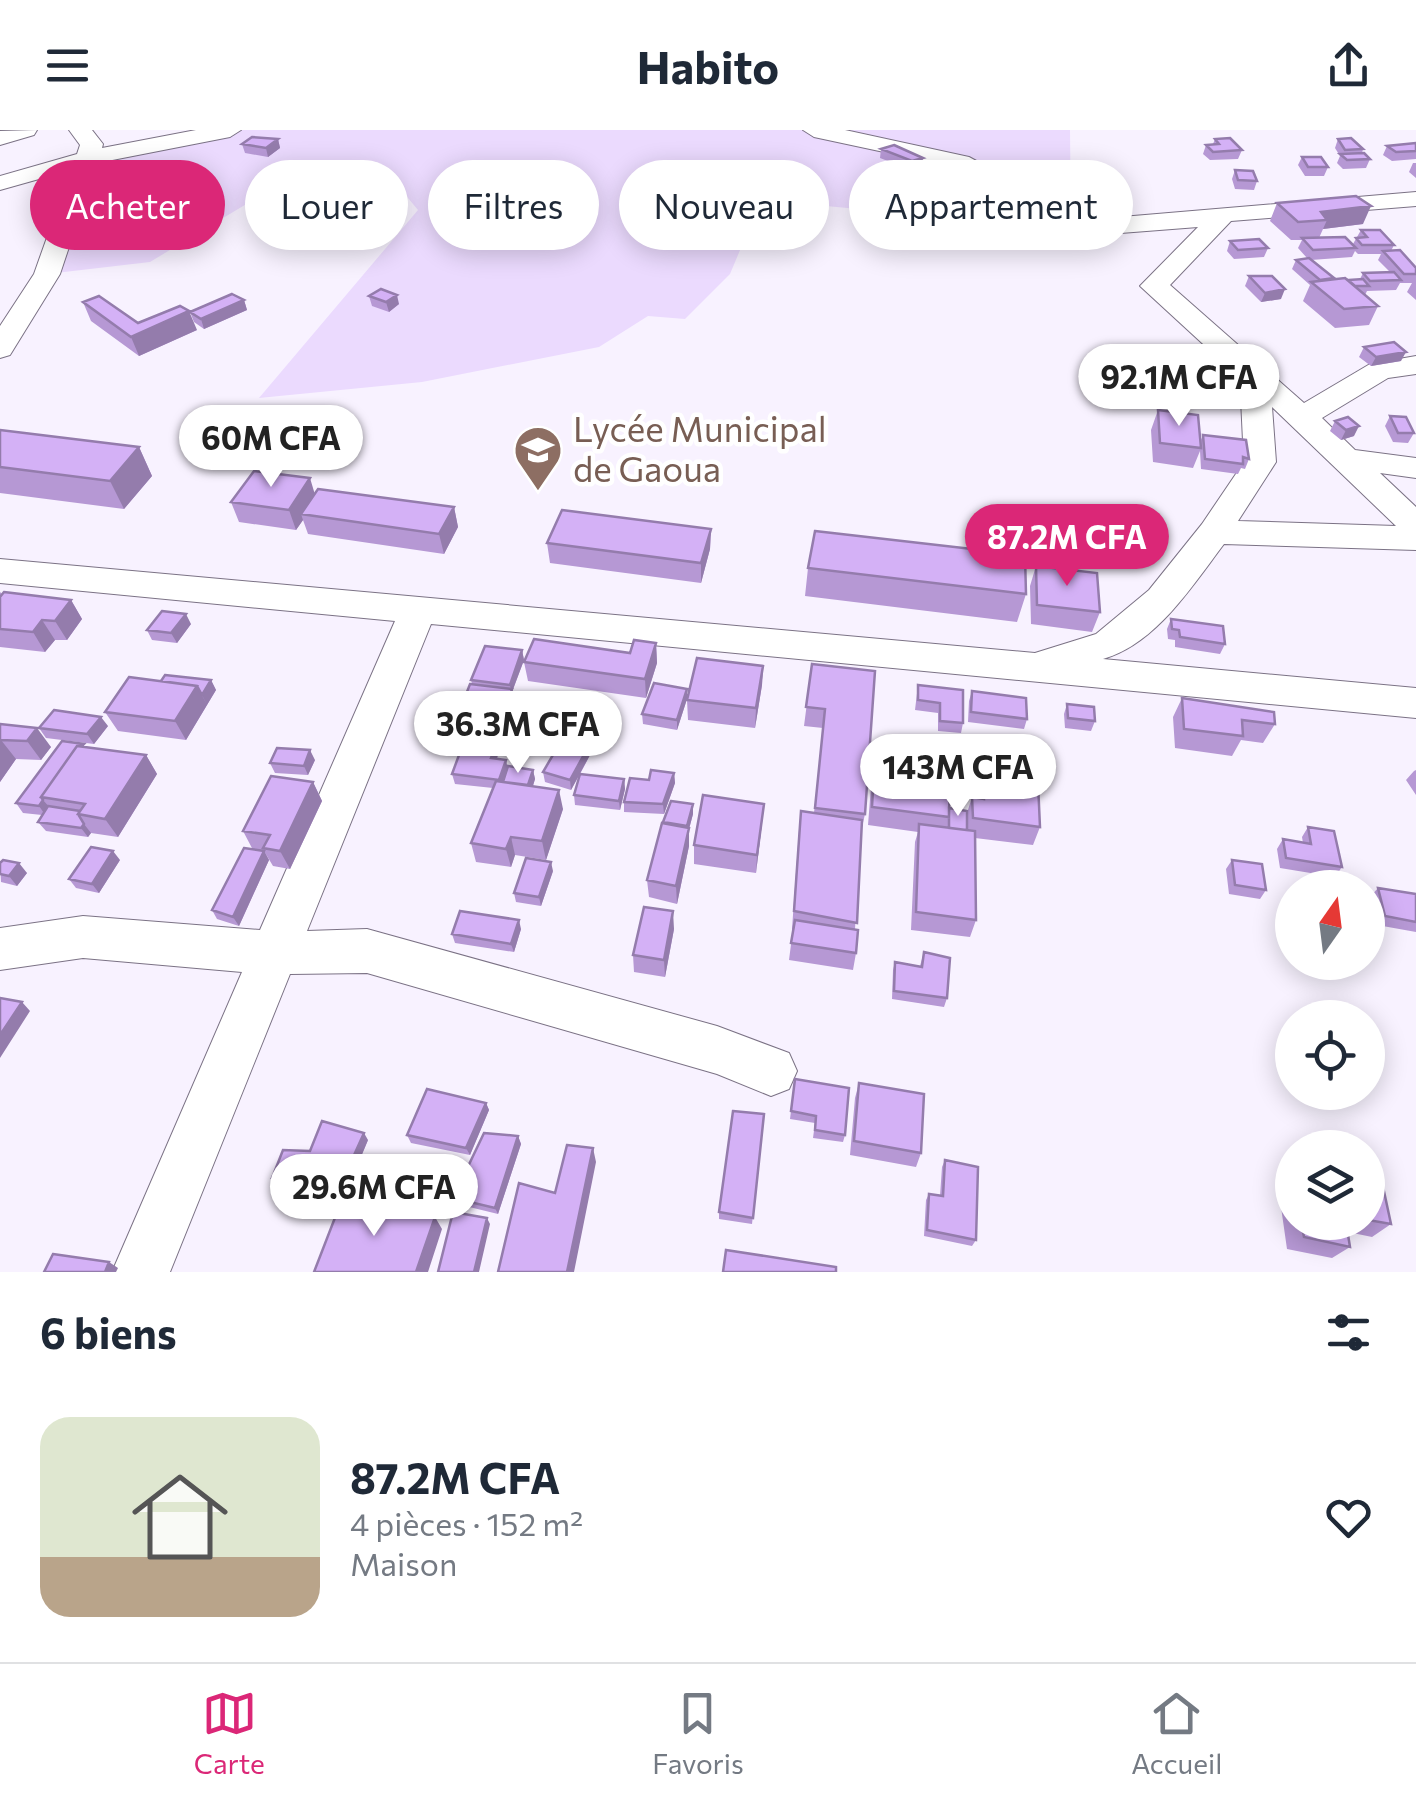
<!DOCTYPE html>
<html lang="fr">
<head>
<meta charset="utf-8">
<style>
  body { margin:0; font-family:Commissioner,sans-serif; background:#f2f2f3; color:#1f2937; height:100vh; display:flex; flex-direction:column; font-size:38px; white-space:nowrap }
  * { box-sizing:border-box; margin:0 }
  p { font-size:32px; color:#747a83 }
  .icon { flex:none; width:55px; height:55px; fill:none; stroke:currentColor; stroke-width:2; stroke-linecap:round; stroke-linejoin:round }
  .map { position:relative; height:1142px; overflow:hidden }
  .drawer { display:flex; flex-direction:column; background:#fff; flex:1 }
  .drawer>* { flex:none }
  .banner { position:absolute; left:30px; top:30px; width:1358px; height:90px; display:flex; gap:20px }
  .needle { width:65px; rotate:14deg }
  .tools { position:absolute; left:1275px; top:740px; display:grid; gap:20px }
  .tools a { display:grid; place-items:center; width:110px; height:110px; border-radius:50%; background:#fff; box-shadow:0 5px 25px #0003; font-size:50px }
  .price { position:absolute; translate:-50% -85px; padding:0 22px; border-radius:35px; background:#fff; color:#222; font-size:32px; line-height:65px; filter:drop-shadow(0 2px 5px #0008) }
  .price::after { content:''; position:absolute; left:50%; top:60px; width:30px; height:22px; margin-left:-15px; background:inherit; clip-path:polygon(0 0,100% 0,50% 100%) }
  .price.active { background:#db2777; color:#fff }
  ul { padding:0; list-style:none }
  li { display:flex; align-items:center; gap:30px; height:250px; padding:0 40px }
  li+li { border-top:2px solid #e0e1e3 }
  li span { display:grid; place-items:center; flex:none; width:280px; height:200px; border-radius:30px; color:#555 }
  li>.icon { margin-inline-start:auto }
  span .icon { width:120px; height:120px; fill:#fffc; stroke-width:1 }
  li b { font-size:42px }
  h2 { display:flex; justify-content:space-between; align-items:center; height:120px; padding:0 40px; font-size:42px }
  .tag { padding:0 35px; border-radius:45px; background:#fff; box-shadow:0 5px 25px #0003; font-size:35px; line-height:90px }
  .tag.active { background:#db2777; color:#fff }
  header { display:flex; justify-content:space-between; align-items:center; height:130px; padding:0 40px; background:#fff; font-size:45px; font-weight:700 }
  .dock { display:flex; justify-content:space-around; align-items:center; height:140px; border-top:2px solid #e0e1e3; background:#fff; font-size:28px; color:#747a83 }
  .dock a { display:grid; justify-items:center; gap:5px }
  .dock .active { color:#db2777 }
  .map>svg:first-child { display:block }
  .green { fill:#ebdafe }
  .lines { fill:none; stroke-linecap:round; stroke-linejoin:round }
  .street-casing { stroke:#7b7285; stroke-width:2 }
  .street { fill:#fff; fill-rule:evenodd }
  .wall { fill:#b698d4; fill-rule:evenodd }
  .shaded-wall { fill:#947cac }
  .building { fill:#d4b1f6; stroke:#947cac; stroke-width:2.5 }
  .labels { text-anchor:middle; stroke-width:9; stroke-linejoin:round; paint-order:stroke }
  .education-label { font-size:35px; fill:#785e54; stroke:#fff; text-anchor:start }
</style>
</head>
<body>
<header><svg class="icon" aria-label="menu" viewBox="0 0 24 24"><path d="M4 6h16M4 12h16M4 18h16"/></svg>Habito<svg class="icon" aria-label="share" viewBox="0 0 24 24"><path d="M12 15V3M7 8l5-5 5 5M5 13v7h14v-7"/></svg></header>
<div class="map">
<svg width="1416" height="1142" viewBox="0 0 1416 1142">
  <rect width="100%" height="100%" fill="#f8f2ff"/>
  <path class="green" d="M230,0H1070L1071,99L761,70L730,144L685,189L648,186L599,217L422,252L259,268L418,80L378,32L318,31L150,132L47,144L88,28Z"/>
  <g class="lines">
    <g class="street-casing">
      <path id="street" d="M37,0L34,5L0,15V1Z
        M69,0H92L103,14L102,18L196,0H241L230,7L97,33L60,144L10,225L0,228V196L34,144L71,40L0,60V46L77,24L80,15Z
        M803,0H845L969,27L1086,90L1416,62V76L1231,91L1170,155L1304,273L1370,234L1416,226V244L1388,248L1322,288L1355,320L1416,328V348L1380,343L1416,377V420L1224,414C1192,456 1156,514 1103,529L1416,558V588L431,494L307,801L367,799L717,896L789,923L797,941L789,959L771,966L717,944L367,843L290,844L170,1142H112L242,842L83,828L0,840V798L83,786L260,800L395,491L0,453V429L1035,523L1096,504L1149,460L1202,394L1244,332L1240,248L1140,156L1198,97L1082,106L954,37L814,7ZM1272,277L1396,396L1238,391L1276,332Z"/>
    </g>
    <use href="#street" class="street"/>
  </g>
  <path class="wall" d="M278,9L280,18L268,27L245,23L242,14Z
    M1215,9L1242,20L1238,29L1210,30L1203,24L1206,15L1213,14Z
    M1338,9L1363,19L1362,23L1370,29L1366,38L1343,39L1337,33L1340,26L1335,18Z
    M1416,13V29L1392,31L1383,25L1387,16Z
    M881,19L923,28L921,37L911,40L880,28Z
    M1302,27L1328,37L1324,46H1305L1298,35Z
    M1413,33H1416V48L1409,42Z
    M1235,40L1257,51L1254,60L1235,59L1232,49Z
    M327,53L329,62L311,73L298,69L296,60Z
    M390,63L392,72L375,84L362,81L360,72Z
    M318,69L355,79L321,102L309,97L306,88L322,79H321Z
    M1277,73L1363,94L1323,99L1319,108L1353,114L1361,100L1394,115L1391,121L1416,144V170L1407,162L1412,153H1400L1396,160L1367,161L1365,165L1378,176L1369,195L1335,198L1303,171L1310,155L1292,139L1296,130L1307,128L1298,118L1302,110H1291L1270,91ZM1355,121L1358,124H1381L1378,130L1390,142L1363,143L1360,149L1333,150L1311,130L1352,127Z
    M1230,111L1268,118L1264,127L1234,129L1227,121Z
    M1249,146L1281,169L1261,172L1245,156Z
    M369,166L399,174L389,182L372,176Z
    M244,170L247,180L204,199L194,192L190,182Z
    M83,172L138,193L197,200L139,226L91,191Z
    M1364,217L1401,231L1371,236L1359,227Z
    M1158,280L1200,312L1203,305L1249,329L1245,339L1241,338L1238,344L1201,339L1200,321L1193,338L1153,332L1151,300Z
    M1390,286L1414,303L1408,313L1393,312L1385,296Z
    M1335,291L1354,306L1341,310L1330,301Z
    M0,300L139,317L152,346L124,379L0,363Z
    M315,364L454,377L458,397L444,424L308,404L303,390L296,400L239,392L231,372Z
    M711,399L710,419L701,453L550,433L547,413Z
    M1036,436L1100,482L1092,502L1031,494L1030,456Z
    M808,438L1026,464L1017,492L805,466Z
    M0,462L2,464L71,470L82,489L67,510H55L45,522L0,517Z
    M1171,489L1225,514L1220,524L1175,517V510L1168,509L1167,499Z
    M191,494L177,513L152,510L147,500Z
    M656,513L657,533L646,568L528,551L524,532L630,523Z
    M522,520L524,530L512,562L514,569L498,612L500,619L497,629L507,638L533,640L535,649L533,656L563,679L546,730L515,725L511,737L476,732L471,713L493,658L455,654L452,644L465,609L456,608L453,598L472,554L471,550Z
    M812,534L865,684L861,702L855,799L856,823L853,840L789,830L793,799H792L799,700L814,683L823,598L804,596Z
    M763,536L762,555L755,598L688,590L687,570Z
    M211,550L216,560L186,610L118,601L105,582L161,551Z
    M918,555L963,593L961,603L938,601V583L915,580Z
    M687,559V569L677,600L643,594L642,584Z
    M972,561L1027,589L1024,599L968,592L969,571Z
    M1182,568L1275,594L1263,613L1241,610L1232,626L1175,618L1173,587Z
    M1067,574L1095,591L1091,601L1065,598L1064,584Z
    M603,590L604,599L580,644L624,649L625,659L620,680L575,675L574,665L580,644L571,660L545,652L543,642Z
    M0,594L51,617L41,630L16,629L0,652Z
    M108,596L94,614L46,608L39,598Z
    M86,617L146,625L157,644L118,707L91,703L88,707L46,701L38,692L42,685L23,683L16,673Z
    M875,625L949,680L967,683L972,667L979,668V644L984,625L1040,697L1033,715L975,708L976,790L970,807L911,800L915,712L918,702L868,695L872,644Z
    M315,630L308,645L275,643L270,633Z
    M1416,640V665L1406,650L1414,641Z
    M674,643L675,653L664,684L624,682V672L649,650Z
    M313,652L322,671L290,739L273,736L264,721L269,730L239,796L217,789L212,780L253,720L243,701Z
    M693,674V684L689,699V716L677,774L649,767L647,750Z
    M762,693L756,743L694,734V715Z
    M1308,697L1342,737L1335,747L1280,738L1277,719L1283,709L1303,713L1302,707Z
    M120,730L99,763L76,758L69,749Z
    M1232,730L1266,760L1260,769L1229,764L1226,739Z
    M0,733L27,743L17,756L1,752Z
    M553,741L541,776L516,772L514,763Z
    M1378,758L1416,764V802L1377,795L1370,767Z
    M521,799L514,822L455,813L452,804Z
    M674,799L665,847L634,842L633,825Z
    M924,822L947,868L944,877L892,869L893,840L895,832L920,836Z
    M795,949L845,1005L843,1012L813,1008L815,993L790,989Z
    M859,953L921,1023L916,1037L850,1025L855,968Z
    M486,973L489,980L470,1025L411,1013L407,1005Z
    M764,984L752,1094L719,1089V1082Z
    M518,1006L521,1014L498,1084L457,1074L453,1068Z
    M368,1010L355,1041L342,1039L327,1062L278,1055L272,1048Z
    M945,1030L976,1110L972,1116L924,1106L926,1070L929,1064L940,1066L942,1037Z
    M1292,1036V1092H1368V1049L1391,1094L1372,1107L1348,1102L1350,1117L1332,1128L1287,1119L1277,1049Z"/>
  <path class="shaded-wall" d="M278,9L280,18L268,27L266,18Z
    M923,28L921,37L911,40L912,31Z
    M327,53L329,62L311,73L308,64Z
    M390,63L392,72L375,84L373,75Z
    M353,70L355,79L321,102L319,93Z
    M1371,76L1363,94L1323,99L1327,90L1321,82Z
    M1285,159L1281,169L1261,172L1265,163Z
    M397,165L399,174L389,182L386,172Z
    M244,170L247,180L204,199L201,189Z
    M189,181L197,200L139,226L131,207Z
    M1406,222L1401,231L1371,236L1376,227Z
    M1359,296L1354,306L1341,310L1346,300Z
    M139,317L152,346L124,379L110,351Z
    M310,348L316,368L301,384L303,390L296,400L289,380Z
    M454,377L458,397L444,424L439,404Z
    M711,399L710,419L701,453V433Z
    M71,470L82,489L67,510L55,491Z
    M186,484L191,494L177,513L171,503Z
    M42,490L55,510L45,522L33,502Z
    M656,513L657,533L646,568L645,549Z
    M522,520L524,530L512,562L514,569L498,612L500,619L493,638L491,628L498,610L496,603L511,561L510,555Z
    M763,536L762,555L755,598L756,578Z
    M211,550L216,560L207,575L202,565Z
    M197,556L207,575L186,610L175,591Z
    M687,559V569L677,600V590Z
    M101,587L108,596L94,614L87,604Z
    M603,590L604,599L571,660L570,650Z
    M37,598L51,617L41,630L27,611Z
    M1,610L16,629L0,652V612Z
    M310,620L315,630L308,645L304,636Z
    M146,625L157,644L118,707L105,689Z
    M506,630L508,640L501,660L499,650Z
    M533,640L535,649L529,668L527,658Z
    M674,643L675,653L664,684L663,674Z
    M624,649L625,659L620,680L619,671Z
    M313,652L322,671L290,739L280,721Z
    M559,660L563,679L546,730L542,711Z
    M43,670L51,679L46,686L39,676Z
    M693,674V684L689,699V716L677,774L676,756L687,696Z
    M764,674L762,693L756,743L757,725Z
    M84,694L91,703L88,707L81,698Z
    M511,707L515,725L511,737L506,719Z
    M113,721L120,730L99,763L92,754Z
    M264,721L269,730L239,796L233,787Z
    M551,732L553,741L541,776L539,767Z
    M19,733L27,743L17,756L9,746Z
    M673,781L674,799L665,847L664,830Z
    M519,790L521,799L514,822L511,814Z
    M22,872L30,881L0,928V905Z
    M486,973L489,980L470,1025L466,1018Z
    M364,1003L368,1010L355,1041L350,1034Z
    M518,1006L521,1014L498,1084L495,1078Z
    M593,1018L596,1032L574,1142H567Z
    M337,1032L342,1039L327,1062L322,1055Z
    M435,1087L442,1099L428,1142H416Z
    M487,1088L490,1094L479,1142H474Z
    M109,1132L118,1138L116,1142H105Z"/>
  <path class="building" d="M252,7L278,9L266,18L242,14Z
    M1230,8L1242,20L1213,22L1206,15L1219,14L1215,9Z
    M1351,8L1363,19L1345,20L1338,9Z
    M1416,13V21L1396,22L1387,16Z
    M894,15L923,28L912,31L881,19Z
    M1364,23L1370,29L1347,30L1340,24Z
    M1302,27H1321L1328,37H1308Z
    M1235,40L1253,41L1257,51L1238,50Z
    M314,49L327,53L308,64L296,60Z
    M378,60L390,63L373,75L360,72Z
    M331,62L353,70L319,93L306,88L332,74L318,69Z
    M1356,66L1371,76L1321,82L1327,90L1298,92L1277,73Z
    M1361,100H1380L1394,115H1362L1356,108L1367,107Z
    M1345,107L1356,118L1313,120L1302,108Z
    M1259,109L1268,118L1238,120L1230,111Z
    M1400,120L1416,138V144H1404L1383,121Z
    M1309,128L1334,148L1320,150L1296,130Z
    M1394,142L1401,150L1370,151L1363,143Z
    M1249,146H1272L1285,159L1265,163Z
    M1345,148L1378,176L1344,179L1311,152Z
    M1363,149L1369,156H1355L1348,150Z
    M381,159L397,165L386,172L369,166Z
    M232,164L244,170L201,189L190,182Z
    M99,166L138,193L180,176L189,181L131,207L83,172Z
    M1394,212L1406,222L1376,227L1364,217Z
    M1158,280L1198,285L1201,318L1160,313Z
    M1390,286L1406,287L1414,303H1398Z
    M1348,287L1359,296L1346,300L1335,291Z
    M0,300L139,317L110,351L0,337Z
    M1203,305L1246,310L1249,329L1243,327V334L1205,329Z
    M254,341L310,348L289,380L231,372Z
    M318,359L454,377L439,404L301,384Z
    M562,380L711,399L701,433L547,413Z
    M815,401L1025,425L1026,464L808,438Z
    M1036,436L1097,443L1100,482L1037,475Z
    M4,462L71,470L55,491L42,490L33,502L0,499V467Z
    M162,481L186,484L171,503L147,500Z
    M1171,489L1223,496L1225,514L1180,507L1179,500L1172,499Z
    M534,509L630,523L634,510L656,513L645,549L524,532Z
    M485,516L522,520L510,555L471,550Z
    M697,528L763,536L756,578L687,570Z
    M812,534L875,541L865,684L815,678L825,579L806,577Z
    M165,545L211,550L202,565L197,556L161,551Z
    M129,547L197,556L175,591L105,582Z
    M654,553L687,559L677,590L642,584Z
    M470,554L512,559L496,603L453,598Z
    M918,555L963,560V593L940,591V573L918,570Z
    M972,561L1026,568L1027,589L971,582Z
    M1182,568L1274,582L1275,594L1242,590L1243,606L1184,599Z
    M1067,574L1094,577L1095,591L1068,588Z
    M54,580L101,587L87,604L39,598Z
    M578,582L603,590L570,650L543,642Z
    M0,594L37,598L27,611L1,610L0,612Z
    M466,606L498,610L491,628L506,630L499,650L452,644Z
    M62,611L84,614L82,616H77L41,667L43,670L39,676L16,673Z
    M77,616L146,625L105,689L78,684L85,674L41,667Z
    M277,618L310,620L304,636L270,633Z
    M875,625L950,634L949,687L872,677Z
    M984,625L1037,631L1040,697L973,688L972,667L984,669Z
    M508,636L533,640L528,655L503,652Z
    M651,640L674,643L663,674L624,672L630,648L649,650Z
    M580,644L624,649L619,671L574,665Z
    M271,646L313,652L280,721L263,718L270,705L243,701Z
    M496,651L559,660L542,711L511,707L506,719L471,713Z
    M703,665L764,674L757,725L694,715Z
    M671,671L693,674L687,696L663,692Z
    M48,676L80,681L78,684L84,694L81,698L38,692Z
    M949,678L967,681V700L949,698Z
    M801,681L862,690L857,793L794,781Z
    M662,693L689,698L676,756L647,750Z
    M919,694L975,701L976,790L916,782Z
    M1308,697L1334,701L1342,737L1286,728L1283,709L1311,714Z
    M91,717L113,721L92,754L69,749Z
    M244,718L264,721L233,787L212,780Z
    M526,728L551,732L539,767L514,763Z
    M3,730L19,733L9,746L0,744V733Z
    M1232,730L1262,734L1266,760L1235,755Z
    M1378,758L1416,764V792L1385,786Z
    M644,777L673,781L664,830L633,825Z
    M460,781L519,790L511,814L452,804Z
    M795,790L858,800L856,823L791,813Z
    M924,822L950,828L947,868L894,861L895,832L922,837Z
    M0,868L22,872L0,905Z
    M795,949L849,958L845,1005L815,1000L816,986L791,981Z
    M859,953L924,964L921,1023L854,1011Z
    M427,959L486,973L466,1018L407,1005Z
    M733,981L764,984L753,1088L719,1082Z
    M322,991L364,1003L350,1034L337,1032L322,1055L272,1048L283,1020L310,1021Z
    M484,1003L518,1006L495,1078L453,1068Z
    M567,1015L593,1018L567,1142H498L519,1053L555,1063Z
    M945,1030L978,1037L976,1110L927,1100L929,1064L943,1066Z
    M1368,1049L1382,1052L1391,1094L1368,1090Z
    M343,1067L435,1087L416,1142H314Z
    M453,1082L487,1088L474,1142H438Z
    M1301,1092H1346L1350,1117L1304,1107Z
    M726,1120L836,1137V1142H723Z
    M53,1124L109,1132L105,1142H44Z"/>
  <defs>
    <g id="school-pin" transform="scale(2.5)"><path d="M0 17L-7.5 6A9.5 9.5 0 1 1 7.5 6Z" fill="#8d6e63" stroke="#fff"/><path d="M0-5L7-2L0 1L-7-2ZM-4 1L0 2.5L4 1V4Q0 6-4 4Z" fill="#fff"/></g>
  </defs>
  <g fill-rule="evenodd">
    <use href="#school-pin" x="538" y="320"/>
  </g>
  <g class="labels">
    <g class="education-label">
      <text x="573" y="312">Lycée Municipal<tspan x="573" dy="40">de Gaoua</tspan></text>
    </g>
  </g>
</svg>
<div class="tools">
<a><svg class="needle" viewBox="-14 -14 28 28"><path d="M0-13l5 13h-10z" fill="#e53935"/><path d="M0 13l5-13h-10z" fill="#747a83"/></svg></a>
<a><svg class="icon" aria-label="locate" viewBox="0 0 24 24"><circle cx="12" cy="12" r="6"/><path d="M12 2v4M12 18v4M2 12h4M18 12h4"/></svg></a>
<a><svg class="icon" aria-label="layers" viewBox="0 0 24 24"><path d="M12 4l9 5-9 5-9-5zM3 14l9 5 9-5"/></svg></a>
</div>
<b class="price" style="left:1179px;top:299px">92.1M CFA</b>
<b class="price" style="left:271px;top:360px">60M CFA</b>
<b class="price active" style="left:1067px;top:459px">87.2M CFA</b>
<b class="price" style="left:518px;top:646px">36.3M CFA</b>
<b class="price" style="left:958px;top:689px">143M CFA</b>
<b class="price" style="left:374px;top:1109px">29.6M CFA</b>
<div class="banner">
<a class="tag active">Acheter</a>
<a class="tag">Louer</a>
<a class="tag">Filtres</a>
<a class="tag">Nouveau</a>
<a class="tag">Appartement</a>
</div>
</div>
<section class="drawer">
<h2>6 biens<svg class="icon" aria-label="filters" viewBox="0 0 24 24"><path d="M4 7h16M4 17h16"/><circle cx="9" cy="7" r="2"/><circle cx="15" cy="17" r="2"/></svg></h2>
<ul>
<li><span style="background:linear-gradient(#dfe7d0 70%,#b9a48a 0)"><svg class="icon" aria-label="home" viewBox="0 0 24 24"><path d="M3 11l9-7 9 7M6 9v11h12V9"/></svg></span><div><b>87.2M CFA</b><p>4 pièces · 152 m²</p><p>Maison</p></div><svg class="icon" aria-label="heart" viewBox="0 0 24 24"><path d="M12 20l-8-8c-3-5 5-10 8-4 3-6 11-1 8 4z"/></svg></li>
</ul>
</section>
<nav class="dock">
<a class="active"><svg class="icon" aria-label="map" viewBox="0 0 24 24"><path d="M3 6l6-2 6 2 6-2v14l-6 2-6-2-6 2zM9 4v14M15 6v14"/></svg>Carte</a>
<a><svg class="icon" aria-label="saved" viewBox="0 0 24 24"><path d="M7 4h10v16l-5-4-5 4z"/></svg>Favoris</a>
<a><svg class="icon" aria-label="home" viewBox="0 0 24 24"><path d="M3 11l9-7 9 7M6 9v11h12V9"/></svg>Accueil</a>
</nav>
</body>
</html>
